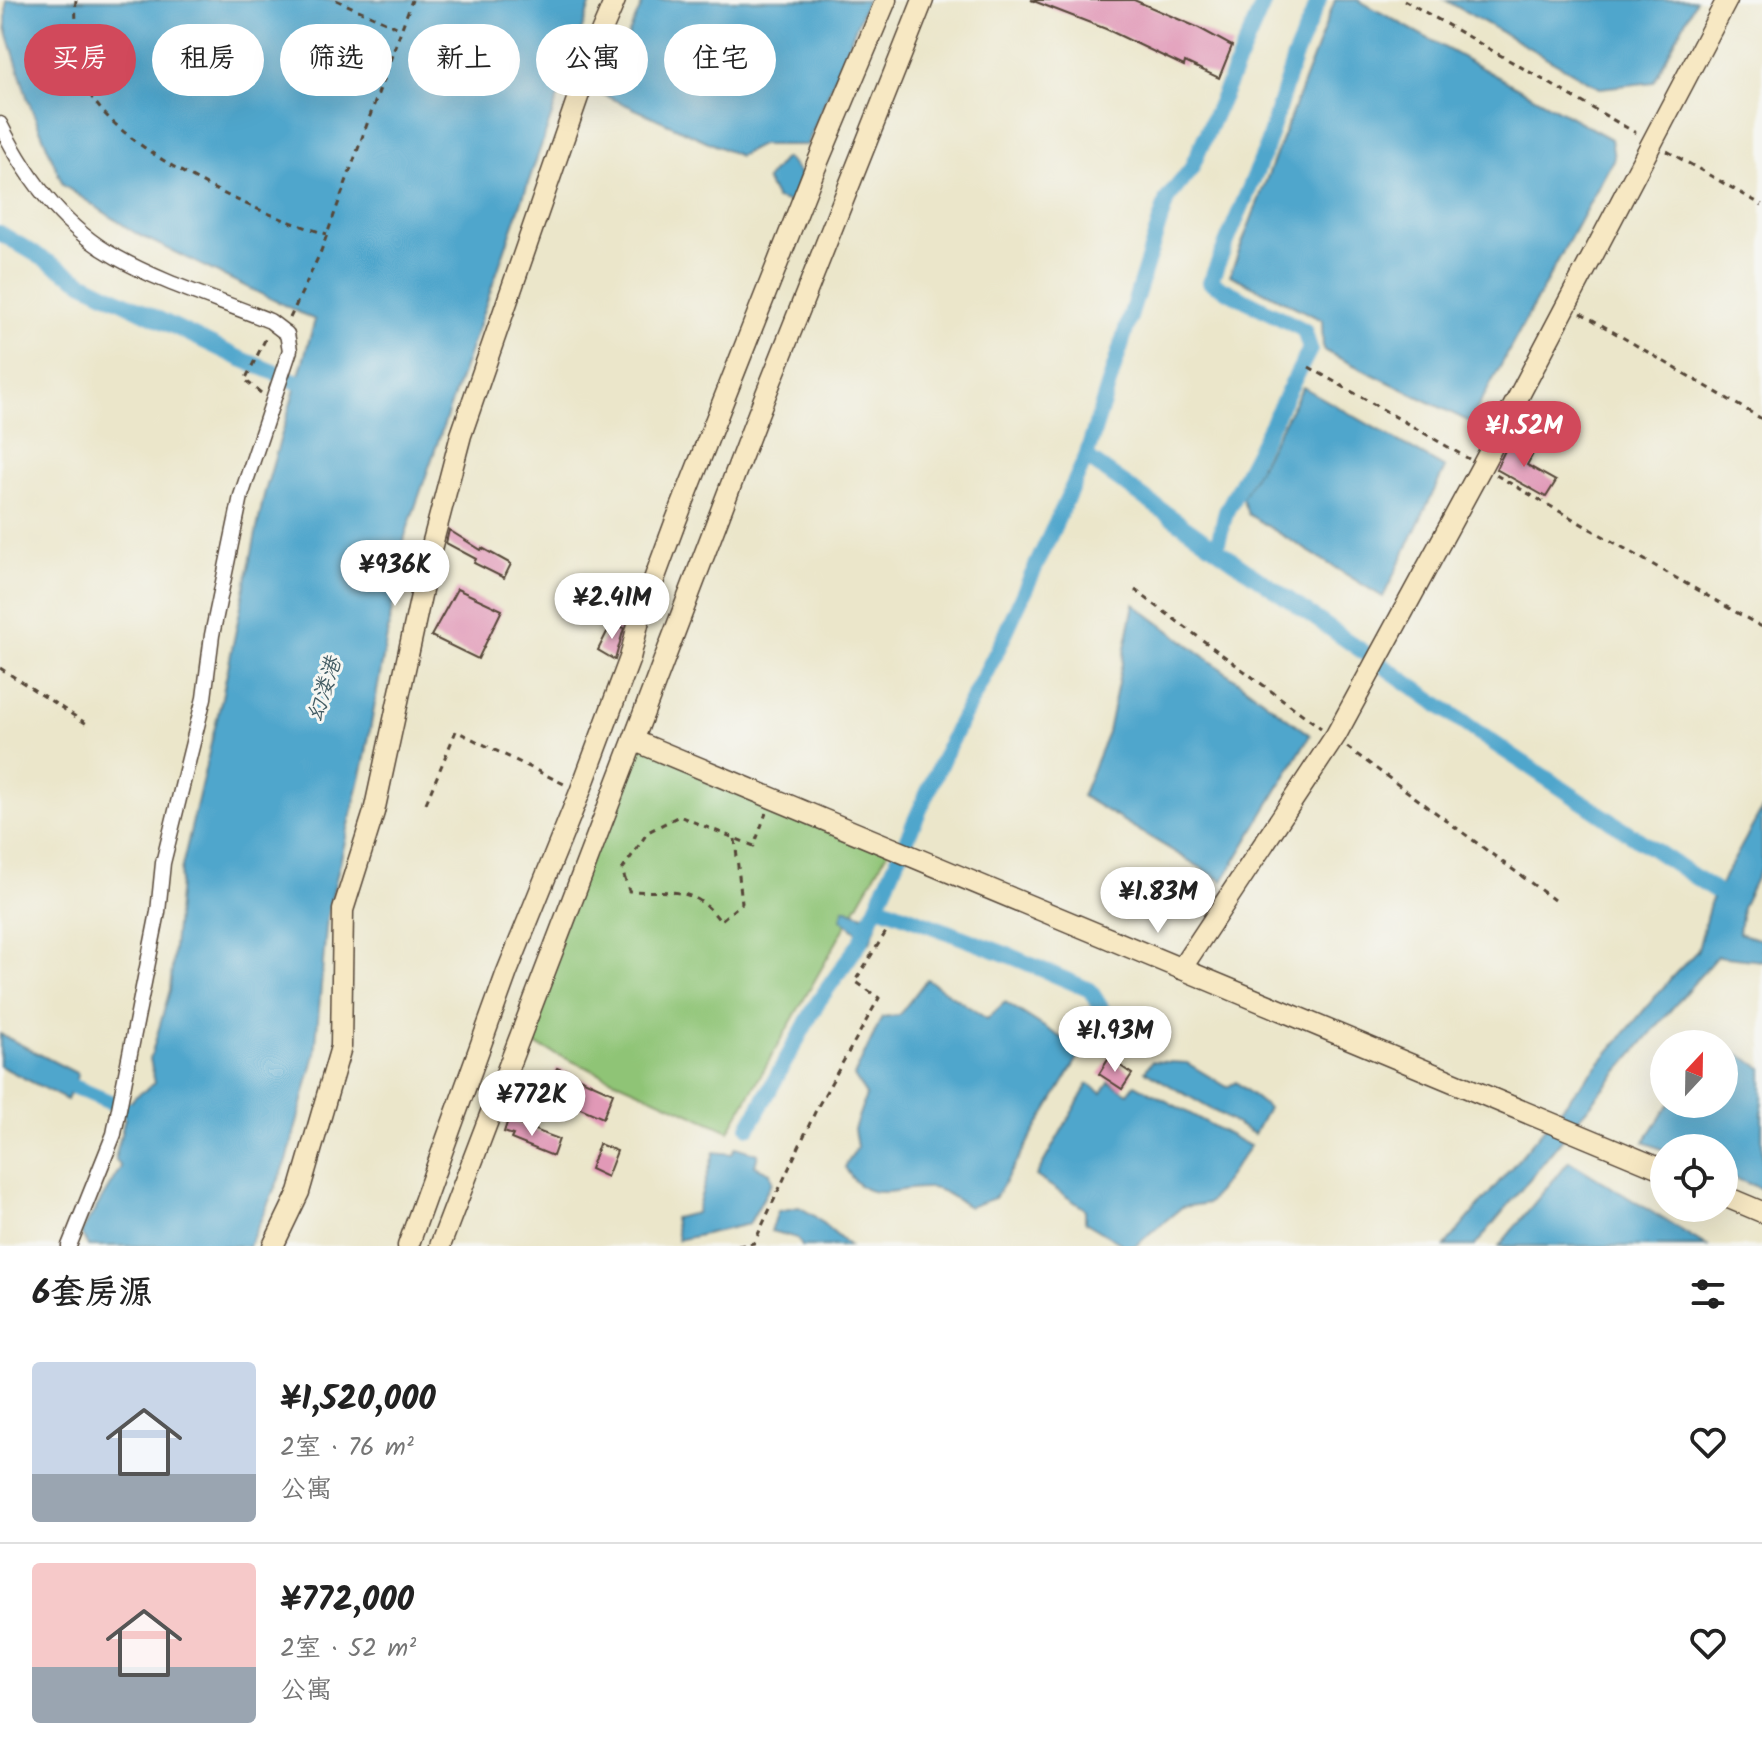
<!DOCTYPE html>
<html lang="zh">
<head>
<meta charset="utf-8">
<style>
  body { margin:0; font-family:Kalam,"LXGW WenKai TC",sans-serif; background:#f2f2f2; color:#222; height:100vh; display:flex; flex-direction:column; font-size:30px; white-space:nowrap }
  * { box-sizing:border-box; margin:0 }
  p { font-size:26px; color:#767676 }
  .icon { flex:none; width:44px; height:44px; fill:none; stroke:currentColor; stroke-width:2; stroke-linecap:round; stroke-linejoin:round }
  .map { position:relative; height:1246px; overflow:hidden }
  .drawer { display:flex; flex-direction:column; background:#fff; flex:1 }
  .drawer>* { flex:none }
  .top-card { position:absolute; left:24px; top:24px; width:800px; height:72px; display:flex; gap:16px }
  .needle { width:52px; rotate:22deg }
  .buttons { position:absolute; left:1650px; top:1030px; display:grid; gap:16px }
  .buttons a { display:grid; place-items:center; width:88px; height:88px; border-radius:50%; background:#fff; box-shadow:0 8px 32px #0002; font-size:40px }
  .price { position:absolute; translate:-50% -68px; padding:0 18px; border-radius:28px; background:#fff; color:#222; font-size:26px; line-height:52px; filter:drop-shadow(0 2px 4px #0008) }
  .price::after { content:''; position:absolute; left:50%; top:48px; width:24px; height:18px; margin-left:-12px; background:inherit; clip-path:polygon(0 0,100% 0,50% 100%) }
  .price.on { background:#d1495b; color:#fff }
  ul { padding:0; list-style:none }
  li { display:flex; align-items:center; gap:24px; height:200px; padding:0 32px }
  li+li { border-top:2px solid #e0e0e0 }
  li span { display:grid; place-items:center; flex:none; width:224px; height:160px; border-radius:8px; color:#555 }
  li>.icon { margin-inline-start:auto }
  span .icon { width:96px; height:96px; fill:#fffc; stroke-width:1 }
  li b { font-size:34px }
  h2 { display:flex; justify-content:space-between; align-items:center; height:96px; padding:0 32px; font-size:34px }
  .tag { padding:0 28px; border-radius:36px; background:#fff; box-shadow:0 8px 32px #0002; font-size:28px; line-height:72px }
  .tag.on { background:#d1495b; color:#fff }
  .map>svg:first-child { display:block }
  .green { fill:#8fc476; stroke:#65774a; stroke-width:2 }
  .water { fill:#4fa6cc; stroke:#456875; stroke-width:2 }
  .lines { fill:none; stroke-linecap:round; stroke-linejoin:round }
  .canal { stroke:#4fa6cc; stroke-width:16 }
  .building { fill:#e199b7 }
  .street-casing { stroke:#554638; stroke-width:17 }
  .secondary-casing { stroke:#554638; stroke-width:23 }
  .path { stroke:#554638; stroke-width:3; stroke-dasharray:6 6; stroke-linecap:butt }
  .street { stroke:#fff; stroke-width:14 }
  .secondary { stroke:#f7e8c3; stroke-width:20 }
  .labels { text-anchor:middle; stroke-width:6; stroke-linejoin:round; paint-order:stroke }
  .water-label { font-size:22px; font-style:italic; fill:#435c64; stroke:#f6f6f2 }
</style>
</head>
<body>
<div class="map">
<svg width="1762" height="1246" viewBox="0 0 1762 1246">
  <rect width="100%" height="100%" fill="#f6f6f2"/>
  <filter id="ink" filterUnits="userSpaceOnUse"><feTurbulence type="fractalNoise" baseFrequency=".0125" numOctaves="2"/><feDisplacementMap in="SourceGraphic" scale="16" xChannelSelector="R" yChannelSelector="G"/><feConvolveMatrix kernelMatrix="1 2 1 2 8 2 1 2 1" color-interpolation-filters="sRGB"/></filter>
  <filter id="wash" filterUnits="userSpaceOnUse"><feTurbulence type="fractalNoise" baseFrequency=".006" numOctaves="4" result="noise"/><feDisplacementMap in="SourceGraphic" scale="32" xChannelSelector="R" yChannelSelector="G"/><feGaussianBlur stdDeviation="1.8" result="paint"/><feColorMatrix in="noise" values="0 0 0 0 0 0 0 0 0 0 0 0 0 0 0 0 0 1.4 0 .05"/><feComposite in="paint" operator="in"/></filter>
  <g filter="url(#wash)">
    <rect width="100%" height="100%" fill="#ebe6ca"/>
    <path class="green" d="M635,741L890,848L729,1131L520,1038Z"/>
    <path class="water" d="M6,0H592L405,536L365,758L327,917L315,1054L287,1161L249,1246H88L81,1233L121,1167L115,1159L128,1105L135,1097L155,1083L150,1059L170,990L181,871L222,697L264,495L315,320L137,234L63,185L28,100L6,28Z
      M644,0H867L807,145H760L739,156L602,94Z
      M1335,0H1358L1611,139L1614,158L1470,422L1323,350L1322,320L1230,275Z
      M1445,0H1696L1654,82L1600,88Z
      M784,158L790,161L801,175L791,203L776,199L766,180Z
      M1303,387L1445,468L1383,597L1248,514L1242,498Z
      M1134,604L1310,735L1223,881L1082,796L1108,732Z
      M1762,809V866L1742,907L1739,933L1762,940V961L1717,956L1603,1089L1475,1246H1445L1672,977L1698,950L1710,903Z
      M844,908L878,920L870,942L841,919Z
      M927,979L987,1019L1005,1002L1082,1051L995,1198L969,1207C958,1201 942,1188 929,1188C894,1186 867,1208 845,1167L857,1147L854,1129L866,1095L854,1076L882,1017L899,1015Z
      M0,1034L78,1074L67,1100L0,1066Z
      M1724,1045L1762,1068V1189L1724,1174V1148L1664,1150L1644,1142L1669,1104H1724Z
      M1152,1061L1187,1063L1227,1087L1236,1082L1268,1108L1254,1134L1145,1071Z
      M1109,1082L1128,1093L1135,1084L1250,1146L1209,1203L1182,1207L1135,1246H1125L1085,1222V1209L1036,1176L1088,1084L1102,1093Z
      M736,1147L758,1154L755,1166L770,1173L772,1182L749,1224L678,1240L674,1218L696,1213L714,1152L732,1154Z
      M1569,1161L1707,1246H1499Z
      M799,1207L813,1215L849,1246H802L797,1238L771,1231L778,1211Z"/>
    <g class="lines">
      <path class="canal" d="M0,233L84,283L239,358L317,390
        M1086,457L1483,736L1716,891
        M1217,546L1226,512L1310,349L1304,330L1210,282L1265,151L1294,58L1319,0
        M877,905L1013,957L1090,990L1108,1019
        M53,1078L131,1111
        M749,1127L818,1002L861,941L952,738L997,651L1086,457L1167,199L1191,169L1265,0"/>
    </g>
    <g id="blocks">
      <path class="building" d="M1031,0H1134L1199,28L1232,46L1219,78L1185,62L1184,66L1106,29Z
        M1510,440L1534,452L1527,465L1556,481L1546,497L1496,469Z
        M449,530L481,550L482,548L511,564L504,578L474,563L476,559L446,543Z
        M457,589L502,610L478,659L431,636Z
        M612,622L624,628L615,660L598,650Z
        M1109,1058L1132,1074L1122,1089L1099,1074Z
        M557,1068L613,1093L603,1118L546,1093Z
        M508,1120L559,1139L553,1156L511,1139L513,1135L504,1132Z
        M599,1144L617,1151L607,1177L590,1169Z"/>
    </g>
  </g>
  <g filter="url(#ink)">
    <use href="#blocks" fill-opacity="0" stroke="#554638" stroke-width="2"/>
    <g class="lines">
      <g class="street-casing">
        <path id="street" d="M0,124C26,176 63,228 116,257C164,284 219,300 270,321L287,334L290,350L241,496L212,635L204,698L163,863L158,912L114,1134L69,1246"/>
      </g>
      <g class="secondary-casing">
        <path id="secondary" d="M635,741L1664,1170
          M1181,969L1336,735L1482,466L1727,0
          M1724,1196L1762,1212
          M273,1246L299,1192L341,1047L343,910L374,812L431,549L461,435L597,42L615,0
          M408,1246L507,972L580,792L630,658L639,620L675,523L814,171L886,0
          M440,1246L758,414L923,0"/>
      </g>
      <path class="path" d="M76,0C74,18 80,76 88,91C123,154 259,215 327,234
        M336,0L401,29
        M1404,0L1636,133
        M1667,151L1762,205
        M1581,313L1762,419
        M290,318L321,251L412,0
        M1309,367L1469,459
        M261,393L245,380L266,338
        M1496,475L1762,627
        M1135,590L1321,728
        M0,668L87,724
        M1347,747L1554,900
        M426,803L456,731L566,785
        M735,839L742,903L720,921C694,885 670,893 629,891L622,870L648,832L679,816L754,846L766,813
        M738,1246L754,1243L817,1108L879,998L855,981L886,932"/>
      <use href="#street" class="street"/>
      <use href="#secondary" class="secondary"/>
    </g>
  </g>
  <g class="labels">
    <g class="water-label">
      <text transform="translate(323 689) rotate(-72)" y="8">幻溇港</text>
    </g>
  </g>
</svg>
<div class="buttons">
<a><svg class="needle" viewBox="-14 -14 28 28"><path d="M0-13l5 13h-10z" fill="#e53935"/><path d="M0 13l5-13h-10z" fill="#767676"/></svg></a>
<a><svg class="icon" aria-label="locate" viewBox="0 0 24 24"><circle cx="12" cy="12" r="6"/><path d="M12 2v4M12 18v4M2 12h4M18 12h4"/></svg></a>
</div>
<b class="price on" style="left:1524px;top:469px">¥1.52M</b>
<b class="price" style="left:395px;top:608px">¥936K</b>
<b class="price" style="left:612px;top:641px">¥2.41M</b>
<b class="price" style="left:1158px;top:935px">¥1.83M</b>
<b class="price" style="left:1115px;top:1074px">¥1.93M</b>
<b class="price" style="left:532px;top:1138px">¥772K</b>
<div class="top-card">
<a class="tag on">买房</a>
<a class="tag">租房</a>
<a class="tag">筛选</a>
<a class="tag">新上</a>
<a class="tag">公寓</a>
<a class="tag">住宅</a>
</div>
</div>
<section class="drawer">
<h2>6套房源<svg class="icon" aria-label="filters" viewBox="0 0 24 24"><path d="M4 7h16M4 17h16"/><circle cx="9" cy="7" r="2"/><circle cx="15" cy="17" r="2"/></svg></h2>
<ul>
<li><span style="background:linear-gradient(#c9d6e8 70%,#9aa5b1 0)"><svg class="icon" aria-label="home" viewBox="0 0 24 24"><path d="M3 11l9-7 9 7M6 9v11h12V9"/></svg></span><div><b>¥1,520,000</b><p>2室 · 76 m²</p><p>公寓</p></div><svg class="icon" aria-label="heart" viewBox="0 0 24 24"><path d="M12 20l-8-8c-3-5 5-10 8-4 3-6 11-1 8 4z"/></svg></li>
<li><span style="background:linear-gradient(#f6c9c9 65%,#9aa5b1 0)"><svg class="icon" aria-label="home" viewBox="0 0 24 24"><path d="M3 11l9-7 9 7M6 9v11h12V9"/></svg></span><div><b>¥772,000</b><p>2室 · 52 m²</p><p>公寓</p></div><svg class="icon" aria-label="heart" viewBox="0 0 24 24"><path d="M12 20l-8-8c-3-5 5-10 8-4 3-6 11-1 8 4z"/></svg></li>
</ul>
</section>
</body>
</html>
